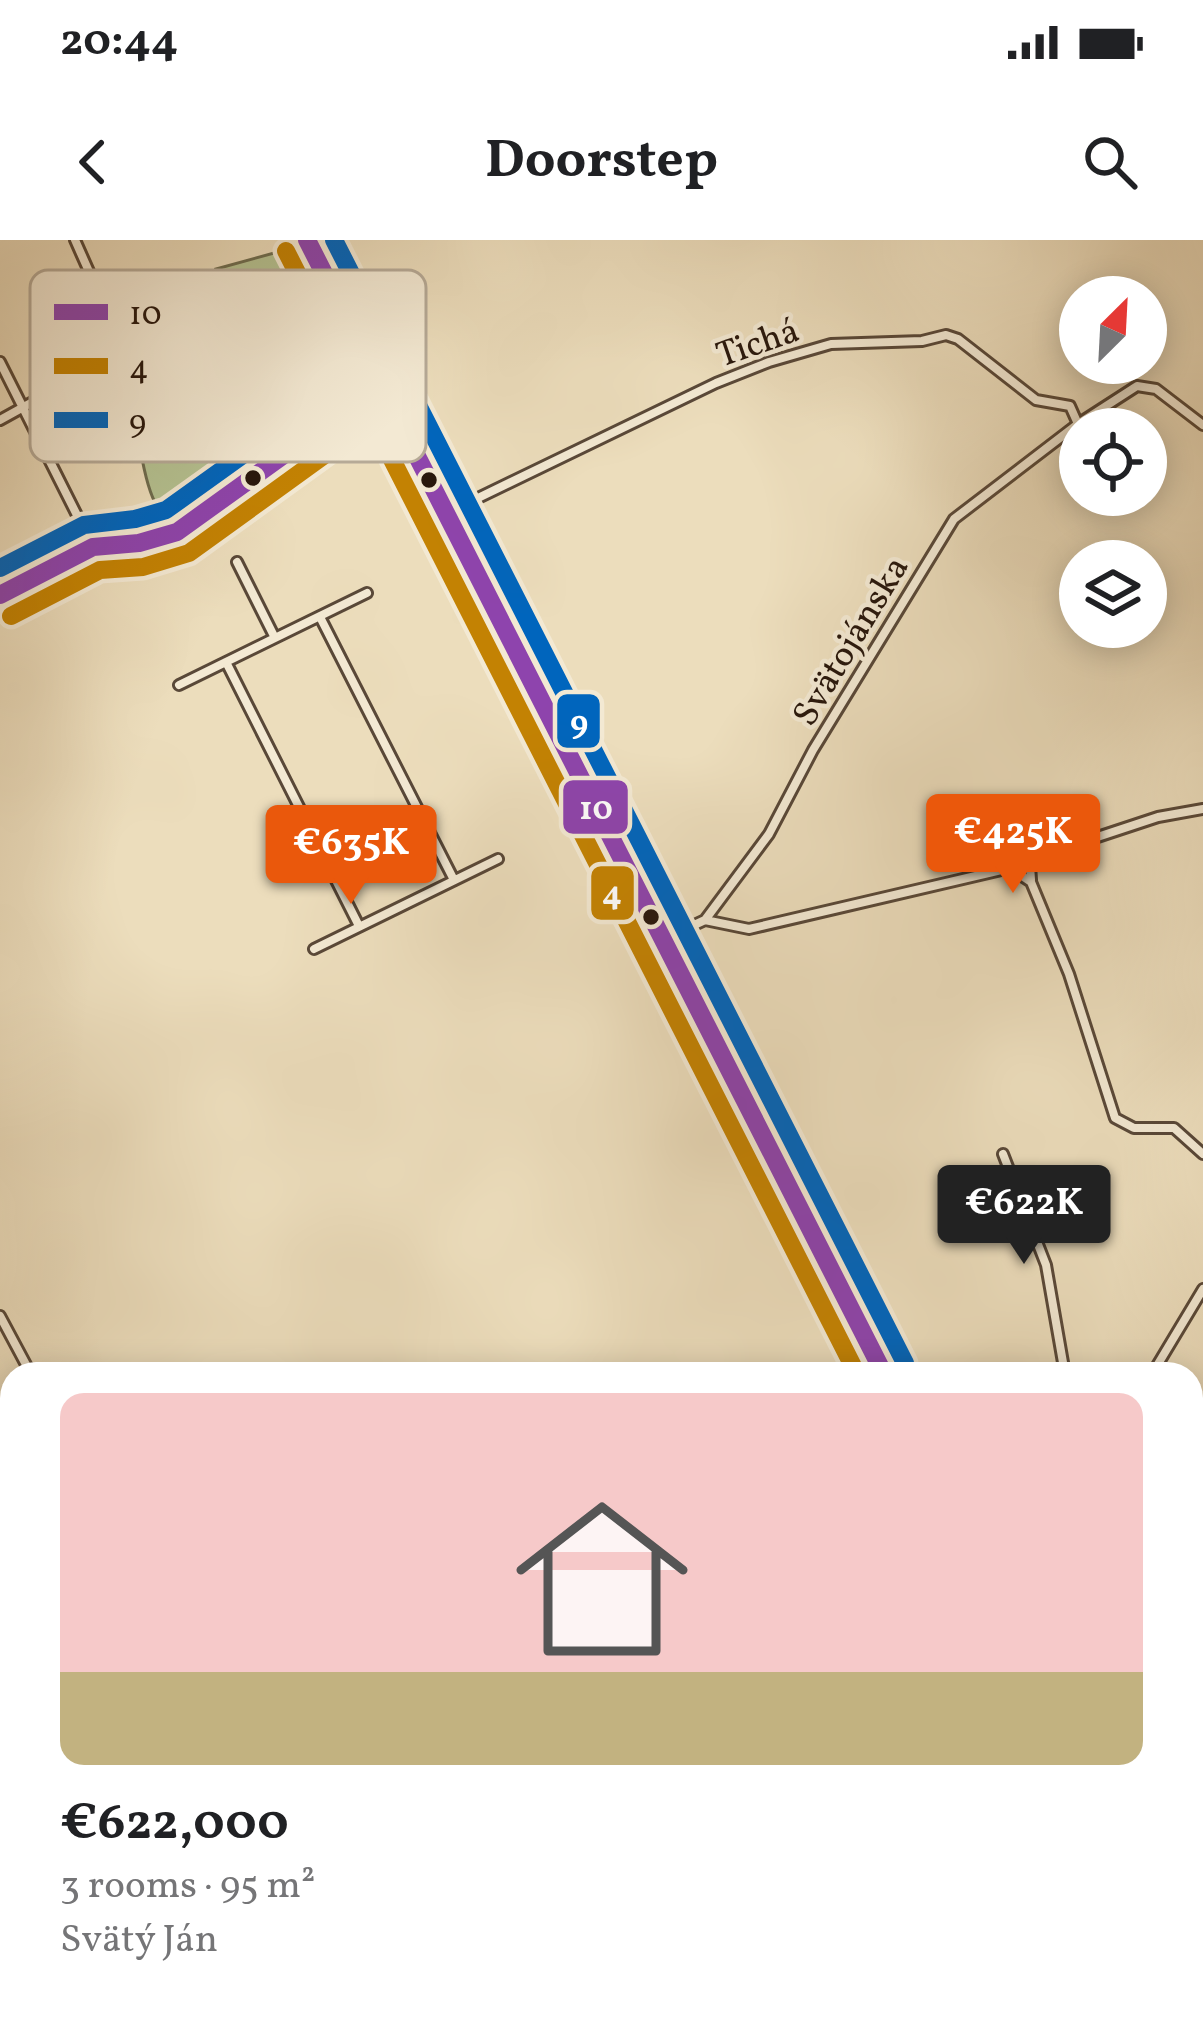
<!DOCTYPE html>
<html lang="en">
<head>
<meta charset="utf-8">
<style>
  body { margin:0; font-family:Vollkorn,serif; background:#f6f6f6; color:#202124; height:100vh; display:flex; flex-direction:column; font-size:45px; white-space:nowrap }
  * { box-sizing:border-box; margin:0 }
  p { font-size:39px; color:#757577 }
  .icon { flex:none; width:66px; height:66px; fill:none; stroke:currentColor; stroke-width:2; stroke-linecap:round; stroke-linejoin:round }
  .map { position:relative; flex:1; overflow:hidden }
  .panel { position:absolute; left:0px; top:1122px; width:1203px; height:660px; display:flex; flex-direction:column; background:#fff; border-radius:36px 36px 0 0; box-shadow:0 6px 30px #0003 }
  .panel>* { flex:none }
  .needle { width:78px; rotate:24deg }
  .fabs { position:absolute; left:1059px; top:36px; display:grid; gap:24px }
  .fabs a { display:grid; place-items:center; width:108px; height:108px; border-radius:50%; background:#fff; box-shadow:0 6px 30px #0003; font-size:60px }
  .price { position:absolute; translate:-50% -102px; padding:0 27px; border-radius:12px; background:#ea580c; color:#fff; font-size:39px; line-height:78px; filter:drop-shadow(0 3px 6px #0008) }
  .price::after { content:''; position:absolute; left:50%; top:72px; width:36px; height:27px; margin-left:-18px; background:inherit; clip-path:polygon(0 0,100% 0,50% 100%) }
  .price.current { background:#222; color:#fff }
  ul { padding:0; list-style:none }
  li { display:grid; align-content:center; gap:24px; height:636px; padding:0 60px }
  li+li { border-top:3px solid #e0e0e0 }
  li span { display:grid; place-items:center; height:372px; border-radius:24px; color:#555 }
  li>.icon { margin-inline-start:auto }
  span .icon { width:216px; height:216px; fill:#fffc; stroke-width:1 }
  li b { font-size:51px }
  .status { display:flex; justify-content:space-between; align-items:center; height:84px; padding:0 60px; background:#fff; direction:ltr }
  .status svg { height:33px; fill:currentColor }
  header { display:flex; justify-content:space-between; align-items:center; height:156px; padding:0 60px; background:#fff; font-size:54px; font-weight:700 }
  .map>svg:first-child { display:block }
  .green { fill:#b5c292; stroke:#6e6c4f; stroke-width:3 }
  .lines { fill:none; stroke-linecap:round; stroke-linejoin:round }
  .stream { stroke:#6f7876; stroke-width:3 }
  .street-casing { stroke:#594838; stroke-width:14 }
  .secondary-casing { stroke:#28170c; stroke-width:16 }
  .street { stroke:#f3e9d3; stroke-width:8 }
  .secondary { stroke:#f3e9d3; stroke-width:10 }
  .bus-1-casing { stroke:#f3e9d3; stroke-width:27 }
  .bus-2-casing { stroke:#f3e9d3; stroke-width:27 }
  .bus-3-casing { stroke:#f3e9d3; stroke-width:27 }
  .bus-1 { stroke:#8e44ad; stroke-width:18 }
  .bus-2 { stroke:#c38203; stroke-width:18 }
  .bus-3 { stroke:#0065bd; stroke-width:18 }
  .bus-dot { fill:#28170c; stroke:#f3e9d3; stroke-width:4.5 }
  .labels { text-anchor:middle; stroke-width:9; stroke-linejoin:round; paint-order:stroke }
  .street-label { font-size:36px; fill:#28170c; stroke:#f3e9d3 }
  .key { fill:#f3e9d3; stroke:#b6aa97; stroke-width:3 }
  .key-label { font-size:33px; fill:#28170c }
  .line-badge { stroke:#f3e9d3; stroke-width:4.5 }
  .badge-label { font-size:33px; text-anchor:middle; font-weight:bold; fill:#fff }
</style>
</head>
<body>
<div class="status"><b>20:44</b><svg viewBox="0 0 49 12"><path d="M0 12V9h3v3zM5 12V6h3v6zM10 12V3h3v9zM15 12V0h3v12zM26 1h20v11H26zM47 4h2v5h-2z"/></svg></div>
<header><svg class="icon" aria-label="back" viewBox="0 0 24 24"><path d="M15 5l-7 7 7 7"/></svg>Doorstep<svg class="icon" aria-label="search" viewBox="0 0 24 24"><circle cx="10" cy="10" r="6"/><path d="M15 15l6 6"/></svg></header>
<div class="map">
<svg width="1203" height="1782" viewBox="0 0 1203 1782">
  <rect width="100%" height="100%" fill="#ecddbc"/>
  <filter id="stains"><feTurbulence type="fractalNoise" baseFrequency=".00167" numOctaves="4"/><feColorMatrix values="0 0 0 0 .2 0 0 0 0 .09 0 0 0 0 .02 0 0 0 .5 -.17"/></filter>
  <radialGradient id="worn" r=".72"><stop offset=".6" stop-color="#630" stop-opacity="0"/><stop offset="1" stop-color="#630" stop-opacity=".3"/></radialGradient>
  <path class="green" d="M294,0H312L388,146L382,166L370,144L311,186L287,124L260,128L216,29L296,7Z
    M122,127L133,138C167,134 278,190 235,236L174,270H161L167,280L164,284L153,272L157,266C145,247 131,173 138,152L133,145L127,151L116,131Z"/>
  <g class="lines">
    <path class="stream" d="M0,1202L12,1227"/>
    <g class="street-casing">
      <path id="street" d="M75,0L95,45
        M0,122L93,307
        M0,180L114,117L115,108L80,42
        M447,273L716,143L769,122L831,104L922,101L946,95L958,99L1036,160L1070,166L1078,184
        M237,322L275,398
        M0,355L93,307L139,303L177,292L381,145
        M320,377L454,640
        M226,422L359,686
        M179,445L367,353
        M1031,640L1030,625L1043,615L1158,577L1203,569
        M705,680L769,594L813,510L954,279L1078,184L1137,146L1156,149L1203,185
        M664,699L705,680L749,689L1010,628L1031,642L1069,734L1115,878L1134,888H1174L1203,914
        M314,709L498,619
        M1003,914L1046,1025L1065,1134
        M0,1076L31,1134
        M1152,1134L1203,1049
        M1191,1374L1203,1390"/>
    </g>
    <g class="secondary-casing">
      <path id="secondary" d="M307,0L884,1134
        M1191,1534L1203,1556"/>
    </g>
    <use href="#street" class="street"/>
    <use href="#secondary" class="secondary"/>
    <g class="bus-1-casing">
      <path id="bus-1" d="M307,0L884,1134
        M0,355L93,307L139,303L177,292L381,145"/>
    </g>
    <g class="bus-2-casing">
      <path id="bus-2" d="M286,11L857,1134
        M11,376L100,330L143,327L189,313L395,164"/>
    </g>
    <g class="bus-3-casing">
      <path id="bus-3" d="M334,0L905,1123
        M0,328L84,285L135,279L166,270L367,126"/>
    </g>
    <use href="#bus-1" class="bus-1"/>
    <use href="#bus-2" class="bus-2"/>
    <use href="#bus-3" class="bus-3"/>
  </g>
  <g class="bus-dot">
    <circle cx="253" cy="238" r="10"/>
    <circle cx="429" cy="240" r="10"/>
    <circle cx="651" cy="677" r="10"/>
  </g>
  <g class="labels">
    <g class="street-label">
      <text transform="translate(757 101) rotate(-19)" y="13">Tichá</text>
      <text transform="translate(849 400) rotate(-59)" y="13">Svätojánska</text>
    </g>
  </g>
  <rect x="30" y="30" width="396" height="192" rx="18" class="key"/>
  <rect x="54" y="64" width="54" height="16" fill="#8e44ad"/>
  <rect x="54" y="118" width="54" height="16" fill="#c38203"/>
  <rect x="54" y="172" width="54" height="16" fill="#0065bd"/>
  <g class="key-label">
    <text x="129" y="84">10</text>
    <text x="129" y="138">4</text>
    <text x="129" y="192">9</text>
  </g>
  <g class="line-badge">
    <rect x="555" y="452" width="47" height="58" rx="12" fill="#0065bd"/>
    <rect x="561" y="538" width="69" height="58" rx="12" fill="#8e44ad"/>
    <rect x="589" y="624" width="47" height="58" rx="12" fill="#c38203"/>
  </g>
  <g class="badge-label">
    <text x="579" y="493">9</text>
    <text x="596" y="579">10</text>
    <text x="612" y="664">4</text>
  </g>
  <rect width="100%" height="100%" filter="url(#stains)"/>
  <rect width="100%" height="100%" fill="url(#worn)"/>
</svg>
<div class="fabs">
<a><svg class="needle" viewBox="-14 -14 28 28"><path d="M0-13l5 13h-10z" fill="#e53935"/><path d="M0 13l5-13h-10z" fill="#757577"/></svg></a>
<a><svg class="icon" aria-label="locate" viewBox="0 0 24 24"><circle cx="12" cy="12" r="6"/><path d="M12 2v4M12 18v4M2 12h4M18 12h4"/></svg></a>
<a><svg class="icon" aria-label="layers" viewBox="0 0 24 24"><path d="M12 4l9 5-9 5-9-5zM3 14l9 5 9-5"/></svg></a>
</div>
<b class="price" style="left:1013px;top:656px">€425K</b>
<b class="price" style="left:351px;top:667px">€635K</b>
<b class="price current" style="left:1024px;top:1027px">€622K</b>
<section class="panel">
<ul>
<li><span style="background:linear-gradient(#f6c9c9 75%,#c2b280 0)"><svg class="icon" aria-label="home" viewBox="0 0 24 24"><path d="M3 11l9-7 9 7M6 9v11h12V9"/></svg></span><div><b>€622,000</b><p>3 rooms · 95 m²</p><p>Svätý Ján</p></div></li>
</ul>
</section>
</div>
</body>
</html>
